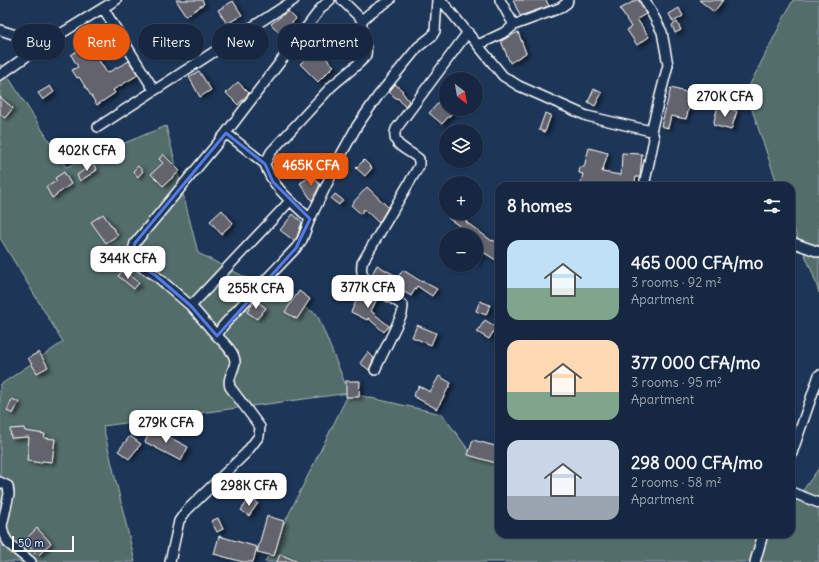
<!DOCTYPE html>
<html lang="en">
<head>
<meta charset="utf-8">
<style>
  body { margin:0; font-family:Delius,sans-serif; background:#1f3048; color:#f1f3f6; height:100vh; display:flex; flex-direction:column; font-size:15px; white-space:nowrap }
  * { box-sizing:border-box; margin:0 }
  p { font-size:13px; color:#9ea6b1 }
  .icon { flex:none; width:22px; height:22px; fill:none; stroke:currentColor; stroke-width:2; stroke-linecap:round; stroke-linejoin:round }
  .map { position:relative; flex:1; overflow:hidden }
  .sheet { position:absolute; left:495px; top:182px; width:300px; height:356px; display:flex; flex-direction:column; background:#162841; border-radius:12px; box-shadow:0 1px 3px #0004,0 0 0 1px #35445a }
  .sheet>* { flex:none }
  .hud { position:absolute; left:12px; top:24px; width:380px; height:36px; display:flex; gap:8px }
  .needle { width:26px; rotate:149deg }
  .controls { position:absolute; left:439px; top:72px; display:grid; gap:8px }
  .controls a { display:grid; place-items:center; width:44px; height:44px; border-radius:50%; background:#162841; box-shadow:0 1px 3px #0004,0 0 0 1px #35445a; font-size:20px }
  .scale { position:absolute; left:12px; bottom:10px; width:62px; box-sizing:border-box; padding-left:4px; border:2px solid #fff; border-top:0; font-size:11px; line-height:14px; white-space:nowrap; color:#fff; -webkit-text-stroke:3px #1d3557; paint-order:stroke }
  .price { position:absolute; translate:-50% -34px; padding:0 9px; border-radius:8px; background:#fff; color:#222; font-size:13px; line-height:26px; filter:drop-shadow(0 1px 2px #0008) }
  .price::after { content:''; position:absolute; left:50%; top:24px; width:12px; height:9px; margin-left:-6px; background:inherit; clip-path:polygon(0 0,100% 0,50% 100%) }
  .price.on { background:#ea580c; color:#fff }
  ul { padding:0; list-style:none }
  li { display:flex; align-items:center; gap:12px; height:100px; padding:0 12px }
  li span { display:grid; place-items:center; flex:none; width:112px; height:80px; border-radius:12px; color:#555 }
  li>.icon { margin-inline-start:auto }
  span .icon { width:48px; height:48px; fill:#fffc; stroke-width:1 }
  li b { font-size:17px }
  h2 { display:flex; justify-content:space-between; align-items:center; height:48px; padding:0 12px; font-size:17px }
  .chip { padding:0 14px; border-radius:18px; background:#162841; box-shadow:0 1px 3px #0004,0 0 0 1px #35445a; font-size:14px; line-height:36px }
  .chip.on { background:#ea580c; color:#fff }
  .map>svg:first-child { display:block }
  .green { fill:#536d6a; stroke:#a9b6b4 }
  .building { fill:#62646c; stroke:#fff; filter:url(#shadow) }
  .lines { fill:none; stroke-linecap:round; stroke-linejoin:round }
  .minor-casing { stroke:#fff; stroke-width:12 }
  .minor { stroke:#1d3557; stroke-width:9 }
  .marked { fill:none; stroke:#567ae2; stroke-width:3; stroke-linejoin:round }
</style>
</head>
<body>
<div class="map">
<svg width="819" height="562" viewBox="0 0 819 562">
  <defs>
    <filter id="shadow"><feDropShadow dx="3" dy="2" stdDeviation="2" flood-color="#0009"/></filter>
  </defs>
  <rect width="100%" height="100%" fill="#1d3557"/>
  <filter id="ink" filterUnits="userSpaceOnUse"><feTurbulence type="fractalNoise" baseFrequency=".025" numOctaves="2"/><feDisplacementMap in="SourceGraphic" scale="8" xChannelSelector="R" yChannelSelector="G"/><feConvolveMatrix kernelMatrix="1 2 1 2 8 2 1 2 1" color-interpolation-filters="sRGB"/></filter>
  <g filter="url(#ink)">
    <path class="green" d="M793,0H819V293L813,274L791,222V186H778L746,92Z
      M0,64L66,167L166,126L198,253L317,314L349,393L442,414L470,452L499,458V534H760L769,537L771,534H791V507L819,468V562H265L349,393L103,426L135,562H0V385L63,342L0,238Z"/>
    <path class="building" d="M176,0H202L204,4L186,16Z
      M513,0H546L549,6L520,16Z
      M636,0H639L646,14L637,19L649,37L637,45L627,30L631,27L620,9Z
      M699,0H723L714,12Z
      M233,1L242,15L227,24L218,10Z
      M679,8L683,16L673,22L669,14Z
      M288,11L296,19L289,26L295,32L288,42L271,24Z
      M677,22L681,30L675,33L672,25Z
      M518,32L526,53L510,63L501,41Z
      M84,42L90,51L92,49L107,73L129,61L138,75L113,90L115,93L97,105L79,77L77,78L72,70L78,67L71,55L77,51L75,48Z
      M316,49L334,66L318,82L300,64Z
      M199,71L211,90L200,97L189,77Z
      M238,82L249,93L238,105L226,93Z
      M395,84L403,91L402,92L409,101L405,107L398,98L397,99L389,92Z
      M50,86L54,92L43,100L38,93Z
      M671,88L693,94L686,119L671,116L668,128L661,126Z
      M594,89L602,93L595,106L588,102Z
      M0,97L13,108L5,118L0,114Z
      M440,101L446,106V109H450L453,112L442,124L429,113Z
      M718,106L737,111L731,130L713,125Z
      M545,113L551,115L545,132L539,130Z
      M589,148L608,153L602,172L621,175L622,153L642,154L640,177H636L634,186H580L583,174L579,173L580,167H584Z
      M163,154L180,171L163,186L151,174L163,163L159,159Z
      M364,160L372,168L365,176L356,168Z
      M322,162L330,165L324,177L317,174Z
      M93,164L97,170L80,181L77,175Z
      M138,166L143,171L138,177L133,171Z
      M64,172L71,184L52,198L46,187L57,181L55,178Z
      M313,175L320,185L312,201L300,183Z
      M367,187L388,207L379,223L364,209L361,214L351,205Z
      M335,194L343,200L339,205L331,199Z
      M222,210L233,223L221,234L210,221Z
      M452,213H455L467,221L466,222L492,241L493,240L499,244V262L483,252L476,265V235H472L448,218Z
      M103,214L118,235L106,243L91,222Z
      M293,214L302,222L297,237L294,241L280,230Z
      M377,265L398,277L403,270L422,282V281L437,289L432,296L417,286L411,296L392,284L390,287L371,276Z
      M123,270L139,283L134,289L118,276Z
      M362,289L378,297L371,311L389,326L384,332L368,318L367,320L351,312Z
      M299,291L310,299L297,319L285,312Z
      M255,300L266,308L257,319L247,312Z
      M480,301L490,305L486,315L476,311Z
      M485,320L496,327L489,339L477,332Z
      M417,325L436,333L431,345L412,337Z
      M39,352L48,367L37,373L28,358Z
      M368,352L374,358L369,370L360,363Z
      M439,376L451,383L437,409L413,396L419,386L430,392Z
      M346,381H360L359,397H346Z
      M12,399L19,402L13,414L7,411Z
      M24,428L25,431L45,434L44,438L55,439L52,462L42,461V463L27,461L29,437L11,438L10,429Z
      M152,428L188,447L181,461L145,442Z
      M130,436L141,444L129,459L118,451Z
      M473,440L499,447V464L468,455Z
      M250,498L258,503L249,516L241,510Z
      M267,516L284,521L274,556L257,552Z
      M218,518L223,529L217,532L211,521Z
      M37,528L51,543L38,556L24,541Z
      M219,536L257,547L253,562H243L214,554Z
      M280,554L298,562H277Z"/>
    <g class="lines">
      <g class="minor-casing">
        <path id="minor" d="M342,0L362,20
          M441,0L503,76L519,86L587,116L651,131L653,134L654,139L644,186
          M500,0L514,25
          M645,0L662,32L668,65L651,131
          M103,8L154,90
          M0,30L44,44
          M478,45L507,31L514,25L560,8L567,3L568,0
          M0,75L44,44L116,0
          M98,127L294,0
          M226,133L265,164
          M310,219C293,203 272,187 265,164L271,152L331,87C338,80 364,61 366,55C368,48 363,39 362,33C361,29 362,25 362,20L370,13L390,0
          M791,242L819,252
          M191,306L290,201
          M217,336L191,306L155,275L138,265L133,260L132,254L135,243L226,133L322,7L330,0
          M375,370L402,314L403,306C392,296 365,287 362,272C361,270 362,266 362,263L419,166V159C408,149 390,146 396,129L468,32
          M791,456L819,375
          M0,482L8,486L9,494L2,526L4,535L9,544L31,562
          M791,492L819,503
          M170,562L179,521L186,511L246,453L259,436L260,427L230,387C227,378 234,371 235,362C235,352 223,342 217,336L222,327L237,310L296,248L302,240L310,219L341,155L357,126L378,96L418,47L432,36L435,31L437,0
          M755,562L763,534"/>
      </g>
      <use href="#minor" class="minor"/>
    </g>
  </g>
  <path class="marked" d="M226,133L265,164L273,182L310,219L296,248L217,336L191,306L155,275L138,265L132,254L135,243Z"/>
</svg>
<div class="controls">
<a><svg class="needle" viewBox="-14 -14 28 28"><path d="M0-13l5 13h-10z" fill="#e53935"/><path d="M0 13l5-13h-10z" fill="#9ea6b1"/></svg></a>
<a><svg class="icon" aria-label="layers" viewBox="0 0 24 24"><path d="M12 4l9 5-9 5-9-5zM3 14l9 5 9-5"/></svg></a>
<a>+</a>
<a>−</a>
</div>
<div class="scale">50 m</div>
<b class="price" style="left:725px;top:118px">270K CFA</b>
<b class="price" style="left:87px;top:172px">402K CFA</b>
<b class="price on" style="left:311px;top:187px">465K CFA</b>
<b class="price" style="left:128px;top:280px">344K CFA</b>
<b class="price" style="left:368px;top:309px">377K CFA</b>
<b class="price" style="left:256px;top:310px">255K CFA</b>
<b class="price" style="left:166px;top:444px">279K CFA</b>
<b class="price" style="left:249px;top:507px">298K CFA</b>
<div class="hud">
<a class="chip">Buy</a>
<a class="chip on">Rent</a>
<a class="chip">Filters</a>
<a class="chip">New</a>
<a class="chip">Apartment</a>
</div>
<section class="sheet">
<h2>8 homes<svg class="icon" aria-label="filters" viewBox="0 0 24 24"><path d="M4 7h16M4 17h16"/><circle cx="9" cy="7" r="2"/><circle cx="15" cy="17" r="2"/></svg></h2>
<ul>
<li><span style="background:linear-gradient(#bfe0f5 60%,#7fa58c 0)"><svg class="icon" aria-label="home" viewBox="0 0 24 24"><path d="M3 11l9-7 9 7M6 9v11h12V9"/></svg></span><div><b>465 000 CFA/mo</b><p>3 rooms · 92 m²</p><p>Apartment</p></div></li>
<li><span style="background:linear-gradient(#ffd9b3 65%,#7fa58c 0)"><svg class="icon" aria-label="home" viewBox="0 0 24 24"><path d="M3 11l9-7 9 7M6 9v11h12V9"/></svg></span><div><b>377 000 CFA/mo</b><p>3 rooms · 95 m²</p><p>Apartment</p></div></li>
<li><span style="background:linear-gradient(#c9d6e8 70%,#9aa5b1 0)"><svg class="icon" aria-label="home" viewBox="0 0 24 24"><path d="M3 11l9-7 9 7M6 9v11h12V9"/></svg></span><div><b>298 000 CFA/mo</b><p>2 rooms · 58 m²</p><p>Apartment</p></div></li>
</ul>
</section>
</div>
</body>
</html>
